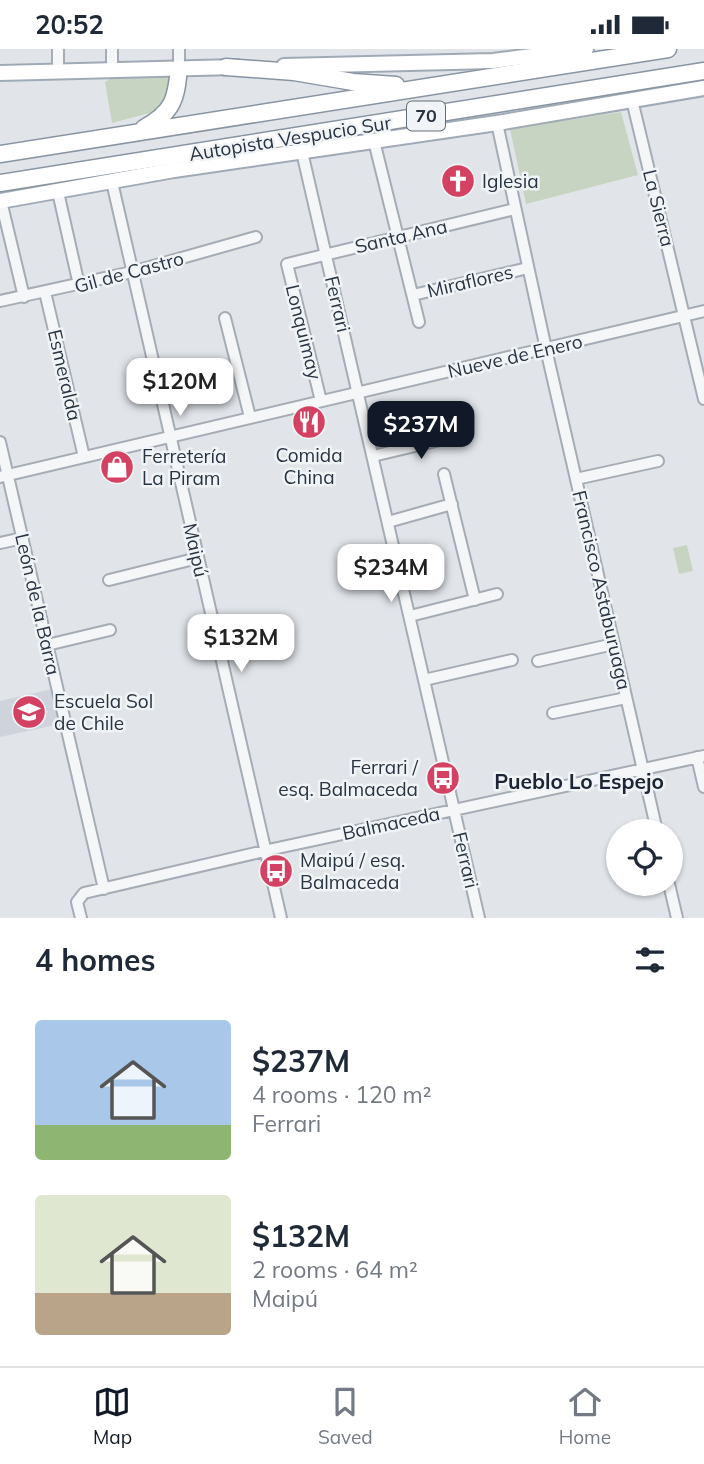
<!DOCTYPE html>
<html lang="en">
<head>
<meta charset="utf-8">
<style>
  body { margin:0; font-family:Mulish,sans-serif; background:#f6f6f7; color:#1f2937; height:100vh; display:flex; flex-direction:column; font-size:26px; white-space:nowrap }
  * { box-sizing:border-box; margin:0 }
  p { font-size:23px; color:#747a83 }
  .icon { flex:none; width:38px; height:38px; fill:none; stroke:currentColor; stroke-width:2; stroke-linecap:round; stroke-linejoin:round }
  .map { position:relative; height:869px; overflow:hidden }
  .details { display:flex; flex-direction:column; background:#fff; flex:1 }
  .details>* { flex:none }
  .buttons { position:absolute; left:606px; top:770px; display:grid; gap:14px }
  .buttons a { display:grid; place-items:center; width:77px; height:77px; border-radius:50%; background:#fff; box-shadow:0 2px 5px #0004; font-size:35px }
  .price { position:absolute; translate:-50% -60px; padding:0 16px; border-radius:14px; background:#fff; color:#222; font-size:23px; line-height:46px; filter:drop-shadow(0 2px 4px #0008) }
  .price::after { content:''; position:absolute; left:50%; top:42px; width:21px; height:16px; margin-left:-10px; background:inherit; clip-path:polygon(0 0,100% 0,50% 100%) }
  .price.current { background:#111827; color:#fff }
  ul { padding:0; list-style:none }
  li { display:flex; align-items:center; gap:21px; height:175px; padding:0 35px }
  li span { display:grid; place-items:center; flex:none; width:196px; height:140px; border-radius:7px; color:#555 }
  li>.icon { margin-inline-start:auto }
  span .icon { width:84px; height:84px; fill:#fffc; stroke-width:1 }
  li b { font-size:30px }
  h2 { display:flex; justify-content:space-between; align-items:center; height:84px; padding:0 35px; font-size:30px }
  .status { display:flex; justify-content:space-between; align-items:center; height:49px; padding:0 35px; background:#fff; direction:ltr }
  .status svg { height:19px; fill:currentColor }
  .tab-bar { display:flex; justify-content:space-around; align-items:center; height:98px; border-top:2px solid #e0e1e3; background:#fff; font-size:19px; color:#747a83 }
  .tab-bar a { display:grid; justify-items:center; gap:4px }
  .tab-bar .current { color:#111827 }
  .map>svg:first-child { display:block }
  .built { fill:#cfd4dc }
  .green { fill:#c8d4c2 }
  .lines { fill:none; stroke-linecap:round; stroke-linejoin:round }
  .minor-casing { stroke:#a6acb5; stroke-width:14 }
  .major-casing { stroke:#a0aab6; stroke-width:18 }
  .highway-casing { stroke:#8894a1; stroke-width:19 }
  .minor { stroke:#f4f6f8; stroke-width:10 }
  .major { stroke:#fff; stroke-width:14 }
  .highway { stroke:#fff; stroke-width:16 }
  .labels { text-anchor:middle; stroke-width:5; stroke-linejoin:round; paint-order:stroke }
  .shield { fill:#f1f4f7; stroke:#656e79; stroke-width:2 }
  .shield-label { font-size:18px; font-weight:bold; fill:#293443 }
  .street-label { font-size:19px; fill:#293443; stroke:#f1f4f7 }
  .poi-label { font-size:19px; fill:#293443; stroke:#f1f4f7; text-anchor:start }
  .neighbourhood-label { font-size:21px; font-weight:bold; fill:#1b2533; stroke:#f1f4f7 }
</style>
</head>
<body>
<div class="status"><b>20:52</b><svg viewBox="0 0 49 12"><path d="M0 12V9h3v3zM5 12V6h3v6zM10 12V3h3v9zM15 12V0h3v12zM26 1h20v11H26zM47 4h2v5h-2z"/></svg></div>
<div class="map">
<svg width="704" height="869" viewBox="0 0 704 869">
  <rect width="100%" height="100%" fill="#e1e5ea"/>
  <path class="built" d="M52,640L60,675L0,688V652Z"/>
  <path class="green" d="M113,28H170L168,53L157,62L112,74L105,33Z
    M621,63L638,126L526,155L510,80Z
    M687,496L693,522L679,525L673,499Z"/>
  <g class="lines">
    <g class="minor-casing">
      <path id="minor" d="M58,0V22
        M112,0V21
        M179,0V19
        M632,51L704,350
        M497,74L546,300L657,782
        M374,92L419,273
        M302,103L479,869
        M112,133L281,869
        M58,143L79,236
        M1,152L24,248
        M45,243L84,408
        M413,246L528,219
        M0,252L132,223L256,188
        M225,269L250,368
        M321,352L287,215L515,160
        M0,393L104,840
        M373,407L461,386
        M444,425L475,551
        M0,428L704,262
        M576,430L658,412
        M388,473L452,455
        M0,494L23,489
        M109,531L198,509
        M410,567L497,545
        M47,596L110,581
        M538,612L614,595
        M424,631L512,611
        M553,664L626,649
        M697,708L704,738
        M669,835L677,869
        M81,869L77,853L84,844L273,800L704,707"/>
    </g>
    <g class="major-casing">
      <path id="major" d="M284,17L493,12L586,0
        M0,24L236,18
        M0,152L174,121L497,74L704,39"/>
    </g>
    <g class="highway-casing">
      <path id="highway" d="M226,18L294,23L353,33L396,36
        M144,79C173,63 176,51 179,19
        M0,105L668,0
        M0,134L704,22"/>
    </g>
    <use href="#minor" class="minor"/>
    <use href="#major" class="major"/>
    <use href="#highway" class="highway"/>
  </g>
  <defs>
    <g id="church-disc" transform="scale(1.75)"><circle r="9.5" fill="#d34262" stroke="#f1f4f7"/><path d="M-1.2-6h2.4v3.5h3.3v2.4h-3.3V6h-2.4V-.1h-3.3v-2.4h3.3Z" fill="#fff"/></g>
    <g id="restaurant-disc" transform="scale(1.75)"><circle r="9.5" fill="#d34262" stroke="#f1f4f7"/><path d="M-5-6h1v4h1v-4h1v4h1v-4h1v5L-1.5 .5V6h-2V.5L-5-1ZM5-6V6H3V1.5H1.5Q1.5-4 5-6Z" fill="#fff"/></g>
    <g id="shop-disc" transform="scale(1.75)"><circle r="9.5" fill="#d34262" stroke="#f1f4f7"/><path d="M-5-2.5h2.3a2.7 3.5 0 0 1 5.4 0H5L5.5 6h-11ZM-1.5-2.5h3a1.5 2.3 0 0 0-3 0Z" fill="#fff"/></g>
    <g id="school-disc" transform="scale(1.75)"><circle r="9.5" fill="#d34262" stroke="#f1f4f7"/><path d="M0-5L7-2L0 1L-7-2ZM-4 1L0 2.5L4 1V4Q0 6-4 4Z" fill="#fff"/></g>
    <g id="bus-disc" transform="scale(1.75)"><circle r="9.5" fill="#d34262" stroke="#f1f4f7"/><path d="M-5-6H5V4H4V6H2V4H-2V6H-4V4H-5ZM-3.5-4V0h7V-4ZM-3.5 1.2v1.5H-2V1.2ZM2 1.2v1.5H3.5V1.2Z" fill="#fff"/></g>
  </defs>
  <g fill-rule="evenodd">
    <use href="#church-disc" x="458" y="132"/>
    <use href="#restaurant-disc" x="309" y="373"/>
    <use href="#shop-disc" x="117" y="418"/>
    <use href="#school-disc" x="29" y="663"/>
    <use href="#bus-disc" x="443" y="729"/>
    <use href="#bus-disc" x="276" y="822"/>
  </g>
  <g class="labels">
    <rect class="shield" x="407" y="52.5" width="38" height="29" rx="5"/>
    <g class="shield-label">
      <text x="426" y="73">70</text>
    </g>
    <g class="street-label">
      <text transform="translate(290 89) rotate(-9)" y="7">Autopista Vespucio Sur</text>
      <text transform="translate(659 159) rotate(76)" y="7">La Sierra</text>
      <text transform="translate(401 187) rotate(-13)" y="7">Santa Ana</text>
      <text transform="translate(129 223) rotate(-15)" y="7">Gil de Castro</text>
      <text transform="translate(470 232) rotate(-13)" y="7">Miraflores</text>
      <text transform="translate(338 255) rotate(77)" y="7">Ferrari</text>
      <text transform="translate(304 283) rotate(76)" y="7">Lonquimay</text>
      <text transform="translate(515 307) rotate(-13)" y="7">Nueve de Enero</text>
      <text transform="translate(65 326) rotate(77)" y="7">Esmeralda</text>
      <text transform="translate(196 501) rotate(77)" y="7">Maipú</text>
      <text transform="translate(602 541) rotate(77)" y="7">Francisco Astaburuaga</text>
      <text transform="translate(38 555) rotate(77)" y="7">León de la Barra</text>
      <text transform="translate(391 774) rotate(-12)" y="7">Balmaceda</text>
      <text transform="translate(466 811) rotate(77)" y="7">Ferrari</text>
    </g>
    <g class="poi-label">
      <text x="482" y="139">Iglesia</text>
      <text x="309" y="413" text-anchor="middle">Comida<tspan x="309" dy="22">China</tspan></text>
      <text x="142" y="414">Ferretería<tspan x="142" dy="22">La Piram</tspan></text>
      <text x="54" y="659">Escuela Sol<tspan x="54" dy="22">de Chile</tspan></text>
      <text x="418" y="725" text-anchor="end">Ferrari /<tspan x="418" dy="22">esq. Balmaceda</tspan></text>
      <text x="300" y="818">Maipú / esq.<tspan x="300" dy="22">Balmaceda</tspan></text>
    </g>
    <g class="neighbourhood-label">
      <text x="579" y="740">Pueblo Lo Espejo</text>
    </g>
  </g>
</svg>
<div class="buttons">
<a><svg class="icon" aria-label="locate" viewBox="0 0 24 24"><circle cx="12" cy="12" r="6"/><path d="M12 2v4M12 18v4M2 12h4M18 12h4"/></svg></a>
</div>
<b class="price" style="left:180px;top:369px">$120M</b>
<b class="price current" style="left:421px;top:412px">$237M</b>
<b class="price" style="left:391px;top:555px">$234M</b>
<b class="price" style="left:241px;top:625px">$132M</b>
</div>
<section class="details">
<h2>4 homes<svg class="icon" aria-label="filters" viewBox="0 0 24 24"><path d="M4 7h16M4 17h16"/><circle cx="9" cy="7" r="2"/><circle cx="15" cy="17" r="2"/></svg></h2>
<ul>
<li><span style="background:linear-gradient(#a9c7e8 75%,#8fb573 0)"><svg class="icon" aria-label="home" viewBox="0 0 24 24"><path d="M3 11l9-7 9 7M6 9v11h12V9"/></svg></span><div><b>$237M</b><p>4 rooms · 120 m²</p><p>Ferrari</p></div></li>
<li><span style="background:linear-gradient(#dfe7d0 70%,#b9a48a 0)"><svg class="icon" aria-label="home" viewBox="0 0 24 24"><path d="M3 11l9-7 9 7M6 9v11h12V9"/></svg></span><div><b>$132M</b><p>2 rooms · 64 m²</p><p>Maipú</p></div></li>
</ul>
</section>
<nav class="tab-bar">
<a class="current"><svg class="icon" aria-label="map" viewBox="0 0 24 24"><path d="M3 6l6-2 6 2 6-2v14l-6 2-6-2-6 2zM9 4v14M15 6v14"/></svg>Map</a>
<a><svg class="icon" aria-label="saved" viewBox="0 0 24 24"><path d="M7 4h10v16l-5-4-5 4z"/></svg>Saved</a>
<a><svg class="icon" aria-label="home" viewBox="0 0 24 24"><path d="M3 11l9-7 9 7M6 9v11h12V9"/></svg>Home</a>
</nav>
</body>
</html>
